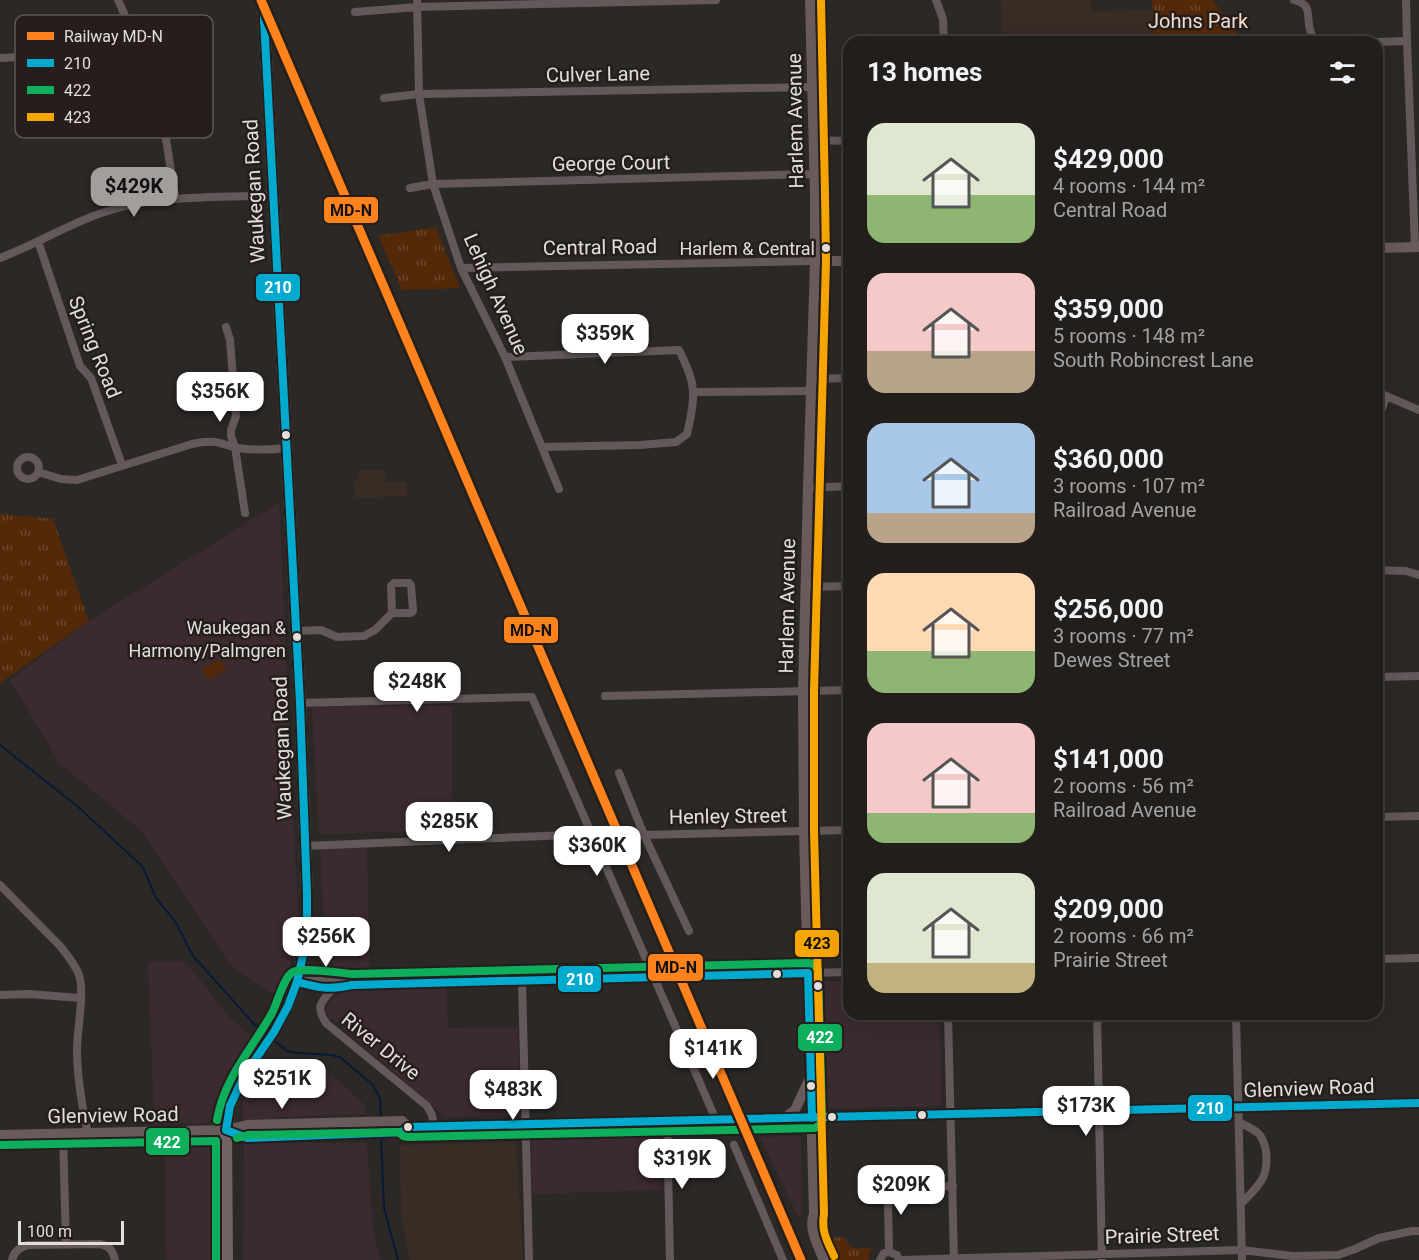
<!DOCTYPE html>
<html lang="en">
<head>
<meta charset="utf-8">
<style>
  body { margin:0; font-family:Roboto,sans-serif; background:#292725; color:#f1f3f6; height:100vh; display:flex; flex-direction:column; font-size:22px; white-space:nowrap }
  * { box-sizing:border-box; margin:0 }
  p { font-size:20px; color:#a2a2a3 }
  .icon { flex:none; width:33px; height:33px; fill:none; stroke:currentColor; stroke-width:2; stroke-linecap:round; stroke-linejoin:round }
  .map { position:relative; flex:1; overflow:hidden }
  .details { position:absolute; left:843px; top:36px; width:540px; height:984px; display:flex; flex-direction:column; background:#211e1c; border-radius:18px; box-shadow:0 6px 24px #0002,0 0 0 2px #3e3c3b }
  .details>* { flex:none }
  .scale { position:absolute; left:18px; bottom:15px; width:106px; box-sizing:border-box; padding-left:6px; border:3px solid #e3dedb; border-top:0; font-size:16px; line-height:21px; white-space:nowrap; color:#e3dedb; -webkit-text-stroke:4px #251e1a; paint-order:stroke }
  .price { position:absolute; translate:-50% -51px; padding:0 14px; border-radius:12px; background:#fff; color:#222; font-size:20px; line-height:39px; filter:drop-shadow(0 2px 3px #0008) }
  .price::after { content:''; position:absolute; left:50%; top:36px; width:18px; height:14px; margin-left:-9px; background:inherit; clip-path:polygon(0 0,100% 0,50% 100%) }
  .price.on { background:#a39e9c; color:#111 }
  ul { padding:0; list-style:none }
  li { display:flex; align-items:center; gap:18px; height:150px; padding:0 24px }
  li span { display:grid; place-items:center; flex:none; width:168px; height:120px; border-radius:18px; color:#555 }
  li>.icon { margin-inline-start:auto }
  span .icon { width:72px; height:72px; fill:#fffc; stroke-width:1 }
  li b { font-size:26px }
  h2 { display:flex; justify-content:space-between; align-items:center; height:72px; padding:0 24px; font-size:26px }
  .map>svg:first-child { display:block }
  .commercial { fill:#3b2a30 }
  .built { fill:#382c25 }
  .grass { fill:url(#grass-tufts) }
  .garden { fill:#532909 }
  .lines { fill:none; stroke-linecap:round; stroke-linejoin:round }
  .stream { stroke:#071a36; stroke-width:2 }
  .street { stroke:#64595a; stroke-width:8 }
  .secondary { stroke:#695b5c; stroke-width:10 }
  .primary { stroke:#726264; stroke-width:12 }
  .bus-1-casing { stroke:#251e1a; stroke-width:12 }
  .bus-2-casing { stroke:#251e1a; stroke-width:12 }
  .bus-3-casing { stroke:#251e1a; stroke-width:12 }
  .bus-1 { stroke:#00a9ce; stroke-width:8 }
  .bus-2 { stroke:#0daf5c; stroke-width:8 }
  .bus-3 { stroke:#f7a600; stroke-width:8 }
  .rail-1-casing { stroke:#251e1a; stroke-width:14 }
  .rail-1 { stroke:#ff821d; stroke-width:9 }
  .bus-dot { fill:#e3dedb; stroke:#251e1a; stroke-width:2 }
  .labels { text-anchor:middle; stroke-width:5; stroke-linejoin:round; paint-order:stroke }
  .bus-label { font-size:18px; fill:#e3dedb; stroke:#251e1a; text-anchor:end }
  .park-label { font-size:20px; fill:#f2ddd1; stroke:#251e1a }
  .street-label { font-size:20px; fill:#e3dedb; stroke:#251e1a }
  .key { fill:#251e1a; stroke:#5e5854; stroke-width:1.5 }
  .key-label { font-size:16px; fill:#e3dedb }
  .line-badge { stroke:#251e1a; stroke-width:2 }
  .badge-label { font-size:16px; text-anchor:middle; font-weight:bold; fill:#fff }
  .pale-badge-label { font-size:16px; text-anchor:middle; font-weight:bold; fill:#111 }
</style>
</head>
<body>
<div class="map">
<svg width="1419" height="1260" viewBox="0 0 1419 1260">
  <defs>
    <pattern id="grass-tufts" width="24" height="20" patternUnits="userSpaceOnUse" patternTransform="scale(1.5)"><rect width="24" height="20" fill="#532909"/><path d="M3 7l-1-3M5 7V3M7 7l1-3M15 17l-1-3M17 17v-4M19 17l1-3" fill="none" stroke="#6c482c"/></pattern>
  </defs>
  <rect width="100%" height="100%" fill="#2c2826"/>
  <path class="commercial" d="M279,503L298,914L295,941L289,969L278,998L230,965L143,832L60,764L10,680L89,621Z
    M452,705V830L319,834L312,707Z
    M367,847L370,979L317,980L324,935L320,849Z
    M185,961L231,1019L256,1039L243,1056L217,1099V1111L208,1123L154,1125L148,962Z
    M822,981H849V1014H940L942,1106L827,1108Z
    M446,987L448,1028L518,1027L520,1115L445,1117L338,1023L328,1018L326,1011L328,1004L334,996L351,988Z
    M270,1057L290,1064L319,1063L365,1105V1114L280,1117L274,1119L243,1121L242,1105L248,1092Z
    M660,1128L661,1190L532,1194L531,1132Z
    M801,1136L802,1214L801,1216H798L760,1137Z
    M213,1143L216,1260H166L165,1144Z
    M244,1143H367L373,1228L380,1260H243Z"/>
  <path class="built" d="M1001,0H1091L1092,12L1152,10L1154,42H1002Z
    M385,470L386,482H407V496L355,498L354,480L358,479L357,471Z
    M516,1142L523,1260H410L401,1215L400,1145Z"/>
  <path class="grass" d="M1152,0H1214V2L1244,42H1154Z
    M436,227L460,288L402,290L378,236Z
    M0,514L53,519L89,621L0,683Z
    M845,1237C850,1253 860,1248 874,1247L869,1253V1260H838L830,1238Z"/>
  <path class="garden" d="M1206,18L1207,42H1155L1154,20Z
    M220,659L226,670L208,680L202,669Z"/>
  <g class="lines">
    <path class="stream" d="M0,745L77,806L143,867L156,898L175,921L193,956L255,1025L268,1036
      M275,1041L287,1051L297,1053L332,1055L341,1058L373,1085L380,1099L381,1118
      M381,1136L384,1208L398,1260"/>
    <path class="street" d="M118,0C133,34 149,67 159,103C167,134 169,167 176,199
      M417,0L419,94L433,184L461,268L505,357L559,489
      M936,0L943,19L944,42
      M1294,0C1310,5 1307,9 1309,24C1309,29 1312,34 1313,39L1321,42
      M1406,0L1407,41
      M355,12L417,7L716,0
      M1377,42L1407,41L1415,247
      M0,58L63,55L138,45
      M384,98L419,94L812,87
      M813,140L849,141
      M410,188L433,184L814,174
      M38,241L80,366L91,378L122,465
      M0,258C40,243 76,219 118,208C168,195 222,198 274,195
      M461,268L815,261
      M226,327L230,340L236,416L231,430V436L235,447L245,513
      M505,357L679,350C685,363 692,376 693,391C694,404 690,421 687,434L676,442L640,445L543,447
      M811,379L849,378
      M693,392L811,391
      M1377,392L1419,410
      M1377,423L1386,397
      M17 468a11 11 0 1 1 22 0a11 11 0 1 1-22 0Z
      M38,472L61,479L77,480L192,444C200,442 207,441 215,442C223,443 230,447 238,448C254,450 270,450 286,448
      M808,488L849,486
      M1377,570L1406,571L1419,575
      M805,587L849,586
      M297,631L321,630L337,637L364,636L375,630L392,613H411L413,611L411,585L409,583H394L391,586L392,613
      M1377,677L1419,676
      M605,696L849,690
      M300,703L532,697L713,1113V1120
      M619,773L644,835L689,931
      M1377,817L1419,816
      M644,835L849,830
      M305,846L592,834
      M0,885L61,947C68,956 75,964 79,975C85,993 77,1029 77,1050C77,1078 82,1106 88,1134
      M1377,959L1419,958
      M303,981H320L348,984
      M522,981L529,1260
      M297,982L315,987L333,989L352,985L849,972
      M333,989C320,1002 315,1008 327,1024L427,1106L432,1115L434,1127
      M0,995L29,994L80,998
      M948,1014L954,1260
      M1097,1014L1102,1260
      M1236,1014L1242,1260
      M667,1121L670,1260
      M1239,1122C1245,1125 1254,1129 1259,1134C1263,1138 1265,1146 1266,1151C1269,1180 1258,1185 1241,1204
      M63,1134L66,1244
      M734,1145L783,1260
      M889,1252L888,1200L891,1189L897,1187L953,1186
      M12,1260C14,1251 20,1247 28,1245L100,1244C110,1246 113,1251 115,1260
      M880,1260L884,1253L889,1252L897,1255L899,1260
      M902,1260L1242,1250L1292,1256L1338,1255L1355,1249L1379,1238L1412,1231H1419"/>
    <path class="secondary" d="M810,0L815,194V261L808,488L803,691L804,831L814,1214C808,1228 818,1246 824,1260
      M1377,248L1419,247
      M815,261H849
      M785,1118L795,1110L808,1082
      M226,1130L247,1138L402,1132L408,1127L1419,1103
      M0,1135L226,1130L247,1125L402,1121L408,1127"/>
    <path class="primary" d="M227,1260L226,1130L230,1106L244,1076L274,1032L288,1006L297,982L307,938V894L300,703L263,0"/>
    <g class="bus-1-casing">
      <path id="bus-1" d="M297,982C320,988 328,990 352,985L808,973L812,1118
        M226,1130L247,1138L402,1132L408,1127L1419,1103
        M226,1130L230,1106L244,1076L274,1032L288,1006L297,982L307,938V894L300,703L263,0"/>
    </g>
    <g class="bus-2-casing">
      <path id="bus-2" d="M217,1120C224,1078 252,1049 272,1013C277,1004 284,976 293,972C304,967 339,973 353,974L808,963L814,964L818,970L822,1118L821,1124L815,1128L408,1137L403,1136L398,1132L248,1135L237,1138
        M0,1145L216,1141V1260"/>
    </g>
    <g class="bus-3-casing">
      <path id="bus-3" d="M821,0L825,194L826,261L814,691V831L824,1214C821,1231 827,1241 834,1256"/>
    </g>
    <use href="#bus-1" class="bus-1"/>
    <use href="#bus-2" class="bus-2"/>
    <use href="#bus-3" class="bus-3"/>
    <g class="rail-1-casing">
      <path id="rail-1" d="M261,0L801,1260"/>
    </g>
    <use href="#rail-1" class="rail-1"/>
  </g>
  <g class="bus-dot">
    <circle cx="826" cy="248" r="5"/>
    <circle cx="286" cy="435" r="5"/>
    <circle cx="297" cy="637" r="5"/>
    <circle cx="777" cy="974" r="5"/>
    <circle cx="818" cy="986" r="5"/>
    <circle cx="811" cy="1086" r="5"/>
    <circle cx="922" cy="1115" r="5"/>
    <circle cx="832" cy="1117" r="5"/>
    <circle cx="408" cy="1127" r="5"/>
  </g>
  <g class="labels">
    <g class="bus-label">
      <text x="815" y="255">Harlem &amp; Central</text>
      <text x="286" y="634">Waukegan &amp;<tspan x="286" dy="23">Harmony/Palmgren</tspan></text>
    </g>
    <g class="park-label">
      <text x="1198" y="28">Johns Park</text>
    </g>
    <g class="street-label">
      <text transform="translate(598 74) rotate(-1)" y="7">Culver Lane</text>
      <text transform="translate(795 121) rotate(-91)" y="7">Harlem Avenue</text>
      <text transform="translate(611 163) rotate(-1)" y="7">George Court</text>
      <text transform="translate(254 191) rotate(-93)" y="7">Waukegan Road</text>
      <text transform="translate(600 247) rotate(-1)" y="7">Central Road</text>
      <text transform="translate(496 294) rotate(66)" y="7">Lehigh Avenue</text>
      <text transform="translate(95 347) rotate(68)" y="7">Spring Road</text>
      <text transform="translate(787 606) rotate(-89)" y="7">Harlem Avenue</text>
      <text transform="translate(282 748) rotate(-92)" y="7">Waukegan Road</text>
      <text transform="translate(728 816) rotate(-1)" y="7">Henley Street</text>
      <text transform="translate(381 1046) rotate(39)" y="7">River Drive</text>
      <text transform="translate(1309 1088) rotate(-2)" y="7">Glenview Road</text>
      <text transform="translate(113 1115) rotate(-1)" y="7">Glenview Road</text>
      <text transform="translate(1162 1235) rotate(-2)" y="7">Prairie Street</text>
    </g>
  </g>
  <rect x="15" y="15" width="198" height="123" rx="9" class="key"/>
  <rect x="27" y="32" width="27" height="8" fill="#ff821d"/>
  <rect x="27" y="59" width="27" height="8" fill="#00a9ce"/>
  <rect x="27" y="86" width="27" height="8" fill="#0daf5c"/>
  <rect x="27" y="113" width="27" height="8" fill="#f7a600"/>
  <g class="key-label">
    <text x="64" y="42">Railway MD-N</text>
    <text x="64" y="69">210</text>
    <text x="64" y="96">422</text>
    <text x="64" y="123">423</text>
  </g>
  <g class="line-badge">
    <rect x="323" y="196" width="56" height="28" rx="6" fill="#ff821d"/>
    <rect x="255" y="273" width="46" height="29" rx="6" fill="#00a9ce"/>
    <rect x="503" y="616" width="56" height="28" rx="6" fill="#ff821d"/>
    <rect x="794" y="929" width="46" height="29" rx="6" fill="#f7a600"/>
    <rect x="647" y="953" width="57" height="29" rx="6" fill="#ff821d"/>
    <rect x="557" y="965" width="45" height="28" rx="6" fill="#00a9ce"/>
    <rect x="797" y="1023" width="46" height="29" rx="6" fill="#0daf5c"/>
    <rect x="1187" y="1094" width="46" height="28" rx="6" fill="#00a9ce"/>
    <rect x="145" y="1127" width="45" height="29" rx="6" fill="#0daf5c"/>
  </g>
  <g class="badge-label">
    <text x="278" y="293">210</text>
    <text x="580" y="985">210</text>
    <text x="820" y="1043">422</text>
    <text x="1210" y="1114">210</text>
    <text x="167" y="1148">422</text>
  </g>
  <g class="pale-badge-label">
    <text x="351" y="216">MD-N</text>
    <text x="531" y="636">MD-N</text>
    <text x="817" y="949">423</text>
    <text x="676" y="973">MD-N</text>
  </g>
</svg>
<div class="scale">100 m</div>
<b class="price on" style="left:134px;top:218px">$429K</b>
<b class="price" style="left:605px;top:365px">$359K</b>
<b class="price" style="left:220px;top:423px">$356K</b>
<b class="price" style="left:417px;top:713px">$248K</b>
<b class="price" style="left:449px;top:853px">$285K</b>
<b class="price" style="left:597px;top:877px">$360K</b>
<b class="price" style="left:326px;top:968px">$256K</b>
<b class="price" style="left:713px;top:1080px">$141K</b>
<b class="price" style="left:282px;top:1110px">$251K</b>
<b class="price" style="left:513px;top:1121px">$483K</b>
<b class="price" style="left:1086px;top:1137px">$173K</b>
<b class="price" style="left:682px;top:1190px">$319K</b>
<b class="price" style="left:901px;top:1216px">$209K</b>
<section class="details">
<h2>13 homes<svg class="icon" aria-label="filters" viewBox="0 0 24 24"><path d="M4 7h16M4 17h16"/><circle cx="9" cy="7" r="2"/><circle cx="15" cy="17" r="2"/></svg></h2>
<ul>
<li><span style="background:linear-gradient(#dfe7d0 60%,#8fb573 0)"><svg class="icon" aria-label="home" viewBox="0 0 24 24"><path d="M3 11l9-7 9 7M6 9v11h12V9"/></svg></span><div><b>$429,000</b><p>4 rooms · 144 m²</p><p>Central Road</p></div></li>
<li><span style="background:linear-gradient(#f6c9c9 65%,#b9a48a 0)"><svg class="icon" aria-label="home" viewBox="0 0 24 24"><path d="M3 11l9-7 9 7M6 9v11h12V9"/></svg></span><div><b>$359,000</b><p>5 rooms · 148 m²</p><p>South Robincrest Lane</p></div></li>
<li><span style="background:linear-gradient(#a9c7e8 75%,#b9a48a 0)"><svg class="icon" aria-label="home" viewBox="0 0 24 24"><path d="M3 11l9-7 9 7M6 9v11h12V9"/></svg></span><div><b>$360,000</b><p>3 rooms · 107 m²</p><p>Railroad Avenue</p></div></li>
<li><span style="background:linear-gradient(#ffd9b3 65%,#8fb573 0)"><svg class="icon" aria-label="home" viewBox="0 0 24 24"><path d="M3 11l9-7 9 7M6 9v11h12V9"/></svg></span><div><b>$256,000</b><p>3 rooms · 77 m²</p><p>Dewes Street</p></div></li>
<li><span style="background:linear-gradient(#f6c9c9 75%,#8fb573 0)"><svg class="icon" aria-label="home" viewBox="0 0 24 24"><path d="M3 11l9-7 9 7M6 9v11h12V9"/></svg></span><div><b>$141,000</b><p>2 rooms · 56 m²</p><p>Railroad Avenue</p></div></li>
<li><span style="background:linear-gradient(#dfe7d0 75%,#c2b280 0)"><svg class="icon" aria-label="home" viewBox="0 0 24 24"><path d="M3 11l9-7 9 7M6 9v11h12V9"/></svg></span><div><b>$209,000</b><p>2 rooms · 66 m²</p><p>Prairie Street</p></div></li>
</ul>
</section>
</div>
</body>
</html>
